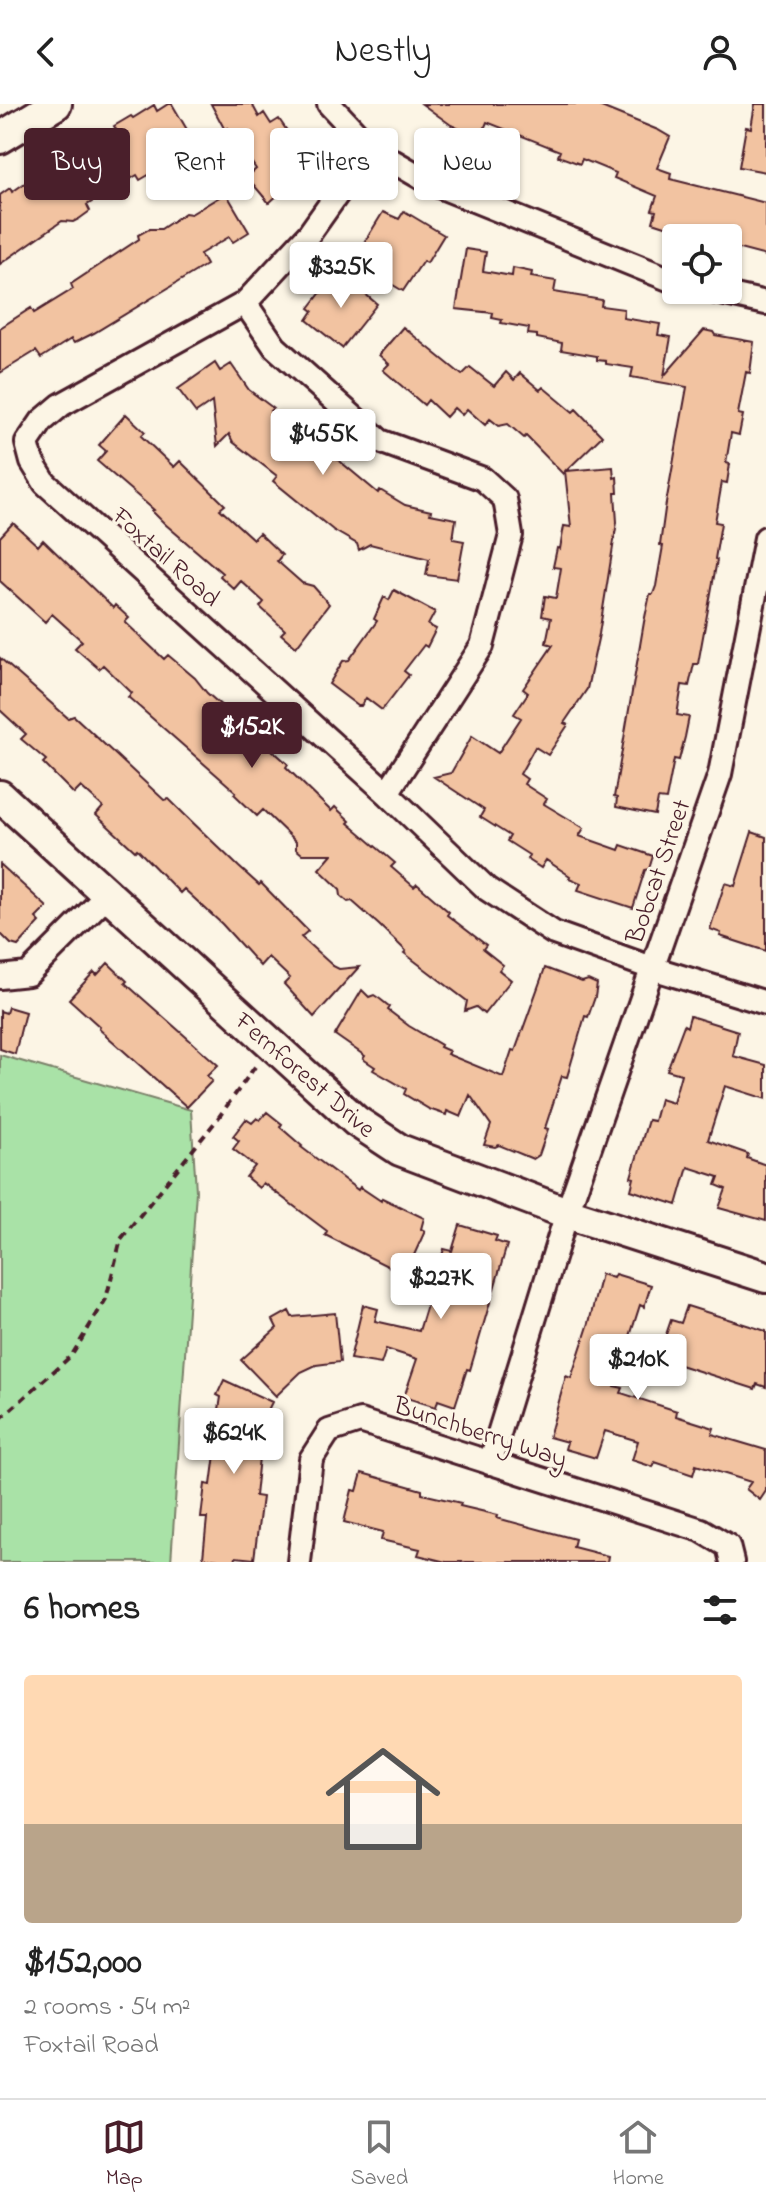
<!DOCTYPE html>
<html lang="en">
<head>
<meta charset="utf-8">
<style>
  body { margin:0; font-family:"Indie Flower",sans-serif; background:#f6f6f6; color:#222; height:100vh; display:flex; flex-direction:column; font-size:30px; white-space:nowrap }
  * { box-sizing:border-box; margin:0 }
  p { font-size:26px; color:#767676 }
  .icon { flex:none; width:44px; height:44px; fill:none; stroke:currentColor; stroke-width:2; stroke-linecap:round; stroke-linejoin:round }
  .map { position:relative; height:1458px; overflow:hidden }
  .side { display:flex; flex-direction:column; background:#fff; flex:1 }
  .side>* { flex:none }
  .top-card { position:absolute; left:24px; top:24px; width:718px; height:72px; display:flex; gap:16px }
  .tools { position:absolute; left:662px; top:120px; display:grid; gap:16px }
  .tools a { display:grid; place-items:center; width:80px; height:80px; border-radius:8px; background:#fff; box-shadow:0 2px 6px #0004; font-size:40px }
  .price { position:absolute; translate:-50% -68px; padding:0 18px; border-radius:8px; background:#fff; color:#222; font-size:26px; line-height:52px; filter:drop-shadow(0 2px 4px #0008) }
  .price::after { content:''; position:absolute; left:50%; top:48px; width:24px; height:18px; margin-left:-12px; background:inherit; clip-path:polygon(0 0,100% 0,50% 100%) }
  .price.current { background:#4a1f2b; color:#fff }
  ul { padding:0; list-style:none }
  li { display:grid; align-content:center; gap:16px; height:424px; padding:0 24px }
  li span { display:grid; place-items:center; height:248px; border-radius:8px; color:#555 }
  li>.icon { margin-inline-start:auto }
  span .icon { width:144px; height:144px; fill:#fffc; stroke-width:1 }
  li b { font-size:34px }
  h2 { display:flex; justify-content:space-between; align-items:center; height:96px; padding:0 24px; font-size:34px }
  .chip { padding:0 28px; border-radius:8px; background:#fff; box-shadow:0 2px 6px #0004; font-size:28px; line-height:72px }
  .chip.current { background:#4a1f2b; color:#fff }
  header { display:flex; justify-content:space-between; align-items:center; height:104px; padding:0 24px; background:#fff; font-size:36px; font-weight:600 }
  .tab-bar { display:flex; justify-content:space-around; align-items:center; height:112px; border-top:2px solid #e0e0e0; background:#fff; font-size:22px; color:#767676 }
  .tab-bar a { display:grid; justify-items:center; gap:4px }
  .tab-bar .current { color:#4a1f2b }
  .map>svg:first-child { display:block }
  .green { fill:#a9e2a7; stroke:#7a8069; stroke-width:2 }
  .building { fill:#f2c3a1; stroke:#4a1f2b; stroke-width:2 }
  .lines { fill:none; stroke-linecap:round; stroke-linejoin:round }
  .street-casing { stroke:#4a1f2b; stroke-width:28 }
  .secondary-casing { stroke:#4a1f2b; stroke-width:36 }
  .path { stroke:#4a1f2b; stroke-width:4; stroke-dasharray:8 6; stroke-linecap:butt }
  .street { stroke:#fcf5e5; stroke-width:22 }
  .secondary { stroke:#fcf5e5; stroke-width:30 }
  .labels { text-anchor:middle; stroke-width:6; stroke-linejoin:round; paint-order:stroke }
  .street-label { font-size:26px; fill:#4a1f2b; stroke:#fcf5e5 }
</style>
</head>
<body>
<header><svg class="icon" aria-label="back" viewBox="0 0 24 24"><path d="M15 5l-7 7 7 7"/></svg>Nestly<svg class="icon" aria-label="person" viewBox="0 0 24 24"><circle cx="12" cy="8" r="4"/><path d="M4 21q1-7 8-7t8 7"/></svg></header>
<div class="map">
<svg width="766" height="1458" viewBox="0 0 766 1458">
  <rect width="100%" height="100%" fill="#fcf5e5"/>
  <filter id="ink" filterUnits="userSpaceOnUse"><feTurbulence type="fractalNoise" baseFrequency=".0125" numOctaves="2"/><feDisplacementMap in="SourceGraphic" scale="16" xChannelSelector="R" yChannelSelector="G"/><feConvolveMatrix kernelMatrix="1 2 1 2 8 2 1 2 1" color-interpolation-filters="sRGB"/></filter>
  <g filter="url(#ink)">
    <path class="green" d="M0,951L191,1006L196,1087L171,1458H0Z"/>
    <path class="building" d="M168,0H172L196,41L176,55L140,76L137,71L87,101L90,107L79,115L73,118L62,117L0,160V91L10,84L12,88L61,54L63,58L83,47L86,51L97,42L100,43L119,31L114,22L131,12L133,14L154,1L157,7Z
      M211,0H252L259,13L264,9L271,20L279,15L292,34L295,32L310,49L297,63L302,69L269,99L247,73L256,65L228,24L225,26Z
      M422,0H594L658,26L670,33L657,64L671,69L670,75L766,99V152L728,142V134H702L653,118L656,107L652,106L657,92L614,74L616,69L582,55L580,60L558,52L560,47L487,18L476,44L458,36L462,26L451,21Z
      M755,0H766V68L739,63L746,23L751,24Z
      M226,89L249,128L233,138L229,133L200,150L206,161L94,229L74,239L71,235L41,254L36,247L0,269V224L31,204L34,209L73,185L71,180L139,135L138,131L149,125H161L185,109L191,110Z
      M404,107L444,131L427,159L423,157L403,187L353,157L383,108L399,115Z
      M466,145L486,148L483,167L512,172L513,164L532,168L531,173L556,177L554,188L602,196L601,202L624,205L623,214L660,220L658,231L671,233L664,272L704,226L713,228L715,231L754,238L750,269L746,268L738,310L743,311L739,331L731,329L726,359L730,360L727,379L722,378L715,418L721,419L715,455L717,456L698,560H694L689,582L682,581L677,611L689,613L685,633L679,656L674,655L666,696L658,695L655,711L616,703L617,694L614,693L644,518L650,490H653L656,482L663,442L660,441L665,405L687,283L631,273L633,264L606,260V257L597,256V252L561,246L562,239L537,234V231L528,230L529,224L501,219L502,216L492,214L493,209L456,205Z
      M340,169L377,200L342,244L307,216L313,207L309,204L322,187L325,189Z
      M403,223L462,271L470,263L494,282L506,268L514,276L520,269L540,286L543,283L573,308L576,305L602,332L566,367L613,363L614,374L617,373L618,389H615L617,418L599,530L587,585L564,619L568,621L548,651L535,643L520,670L527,675L524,680L547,695L544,700L584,724L579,732L619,746L621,741L653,752L649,765L645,766L633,804L578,786L581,779L569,774L570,772L546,756L541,764L527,755L529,751L507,737L510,732L480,713L484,706L434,673L451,669L472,632L498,649L521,614L514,610L528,589L523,585L553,541L546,539L551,514L542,512L545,492L556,494L561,464L553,463L557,444L560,445L564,422L571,423L565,367L563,370L526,332L524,334L508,320L499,322L490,315L485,321L467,305L462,311L454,304L446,313L428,296L424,301L383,266L389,260L379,251Z
      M215,259L220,267L231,260L249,286L273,304L270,307L289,322L285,327L311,348L318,339L378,389L380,386L405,401L431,407L430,410L456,415L453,435L464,437L457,475L426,471L429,455L370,440L359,446L357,440L333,426L273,377L277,372L233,338L229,330L217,342L212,298L196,309L178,285Z
      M126,310L145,328L141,332L174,363L180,357L225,401L220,405L253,435L259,429L282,451L277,457L302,479L313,482L329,500L296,543L281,530L285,526L260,503L264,498L241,477L234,485L220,472L222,469L165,420L152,407L154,406L97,357L106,347L99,341Z
      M13,419L38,442L43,436L113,504L115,501L129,514L125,518L164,555L168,551L195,574L207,589L288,660L286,663L331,707L335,703L350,717L348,719L395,759L391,763L414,783L417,780L449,808L447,811L486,841L483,845L503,861L499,866L511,876L484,910L476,903L465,907L467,897L404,849L406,847L379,821L352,797L348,798L341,792L340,785L319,765L332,750H302L296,745V738L263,706L257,712L234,690L236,688L128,593L132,589L103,561L99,565L75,544L82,537L52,510L45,518L0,477V433Z
      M394,486L435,508L428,521L436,525L427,543L424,541L404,567L409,571L382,606L366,594L361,602H358L329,580L343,557L349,556L377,517L374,515L384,493L389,496Z
      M0,554L68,614L74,612L164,696L169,695L186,712L239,763L259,781L261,779L308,827L301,833L333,862L339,865L359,863L314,913L284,880L290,874L268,853L260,862L222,820L184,785L180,789L137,745L135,747L96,711L103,703L81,683L74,690L43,659L46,656L21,635L26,630L0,606Z
      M752,728L766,733V847L720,832L721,829L710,825L725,779L735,782Z
      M0,760L47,803L36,814L40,818L18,842L11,840L0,829Z
      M108,859L127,877L125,879L218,961L207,972L212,977L187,1003L99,925L100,923L69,895L94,868L97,871Z
      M545,864L582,878L588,876L597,880L595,893L588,913L585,912L567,973L562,972L545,1024L548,1025L539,1051L533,1055L499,1041L495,1043L484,1041L491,1021L470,991L461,1013L447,1007L446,1011L429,1005L404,990L406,985L373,966L375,963L363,955L365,952L335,931L362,886L369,893L374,891L380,895L390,903L388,906L409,922L441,941L440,943L449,947L447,950L503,973L512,946L515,947Z
      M8,903L25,908L15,950L0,945V907L6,909Z
      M690,912L738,927L733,952L766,961V995L725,982L708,1036L748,1050L747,1054L766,1061V1117L719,1104L726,1085L716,1081L719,1073L688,1063L677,1101L631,1086L634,1074L631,1073L648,1016L654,1017L660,995L673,999L681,970L667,966L684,921L687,923Z
      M267,1008L282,1020L280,1023L302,1042L301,1043L358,1086L360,1083L381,1097L382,1094L424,1114L421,1125L425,1127L405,1171L325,1131L327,1127L263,1079L259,1084L246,1073L255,1062L233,1045L239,1037L233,1032L246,1015L252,1019L257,1014L260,1016Z
      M460,1121L497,1132L495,1137L507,1141L470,1266L467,1265L455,1302L438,1296L436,1303L404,1293L417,1255L386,1245L381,1260L350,1255L363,1201L378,1205L375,1217L419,1227L444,1145L452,1147Z
      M601,1170L613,1174L615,1170L651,1181L644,1203L640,1201L614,1282L623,1284L621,1289L677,1307L676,1312L714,1324L712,1330L766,1346V1387L760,1396L746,1385L751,1378L696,1361L693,1371L655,1358L653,1363L632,1356L638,1337L605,1327L596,1354L565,1345L567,1338L549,1333L566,1272L571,1274L589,1219Z
      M687,1202L766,1227V1283L757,1280L755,1285L658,1254L671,1216L681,1219Z
      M289,1207L292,1213L335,1209L340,1258L316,1261L301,1268L276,1292L241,1256L277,1224L273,1216Z
      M224,1276L272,1298L263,1316L259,1353L255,1392L262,1393L254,1455L236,1453L235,1458L203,1454L207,1414H201L205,1380L211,1381L217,1335L206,1334L208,1317L217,1318L221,1293L217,1291Z
      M362,1369L422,1386V1390L461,1399L460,1402L498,1411L497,1414L575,1435L573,1443L608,1452L607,1458H446L418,1451L420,1445L381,1436L383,1428L344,1418L352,1386L357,1387Z"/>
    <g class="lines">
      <g class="street-casing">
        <path id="street" d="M329,0L370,44L429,78L676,178
          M370,44L309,130L245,199L61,301L42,317L27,339L32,358L45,379L387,689L487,785L554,829L652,864L766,899
          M708,186L766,199
          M245,199L275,243L380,337L483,375L505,395L511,431L482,542L387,689
          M0,873L28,870L106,792
          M490,1359L567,1109L720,670L766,434
          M299,1458L311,1355L329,1327L360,1317L701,1426L728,1442L732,1458"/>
      </g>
      <g class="secondary-casing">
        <path id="secondary" d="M0,34L56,0
          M0,692L356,1017L400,1046L567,1109L766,1173"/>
      </g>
      <path class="path" d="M0,1315L72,1251L106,1195L121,1135L216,1017L257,960"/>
      <use href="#street" class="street"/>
      <use href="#secondary" class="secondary"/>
    </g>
  </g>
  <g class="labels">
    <g class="street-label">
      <text transform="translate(167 452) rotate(42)" y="9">Foxtail Road</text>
      <text transform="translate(657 767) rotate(-71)" y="9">Bobcat Street</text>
      <text transform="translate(306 970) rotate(41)" y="9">Fernforest Drive</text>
      <text transform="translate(481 1327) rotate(18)" y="9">Bunchberry Way</text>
    </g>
  </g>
</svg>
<div class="tools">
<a><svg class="icon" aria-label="locate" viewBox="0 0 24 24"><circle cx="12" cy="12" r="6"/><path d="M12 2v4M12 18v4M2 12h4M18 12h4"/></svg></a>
</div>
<b class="price" style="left:341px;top:206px">$325K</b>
<b class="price" style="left:323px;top:373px">$455K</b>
<b class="price current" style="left:252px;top:666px">$152K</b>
<b class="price" style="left:441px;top:1217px">$227K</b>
<b class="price" style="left:638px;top:1298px">$210K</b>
<b class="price" style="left:234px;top:1372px">$624K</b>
<div class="top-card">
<a class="chip current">Buy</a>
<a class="chip">Rent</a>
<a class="chip">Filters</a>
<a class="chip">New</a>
</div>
</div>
<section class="side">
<h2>6 homes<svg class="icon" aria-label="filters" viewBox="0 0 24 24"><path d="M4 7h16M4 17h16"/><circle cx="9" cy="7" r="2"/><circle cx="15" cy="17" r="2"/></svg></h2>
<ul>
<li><span style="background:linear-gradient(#ffd9b3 60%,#b9a48a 0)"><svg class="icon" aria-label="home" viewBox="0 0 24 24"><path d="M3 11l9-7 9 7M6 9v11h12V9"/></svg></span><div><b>$152,000</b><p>2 rooms · 54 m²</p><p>Foxtail Road</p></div></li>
</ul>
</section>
<nav class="tab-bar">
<a class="current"><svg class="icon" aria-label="map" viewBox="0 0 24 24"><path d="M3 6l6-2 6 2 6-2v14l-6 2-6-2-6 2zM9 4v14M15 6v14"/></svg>Map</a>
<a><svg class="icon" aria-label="saved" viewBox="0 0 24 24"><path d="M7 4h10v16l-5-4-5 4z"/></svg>Saved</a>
<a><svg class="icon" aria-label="home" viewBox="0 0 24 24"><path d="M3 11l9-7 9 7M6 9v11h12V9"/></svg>Home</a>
</nav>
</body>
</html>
